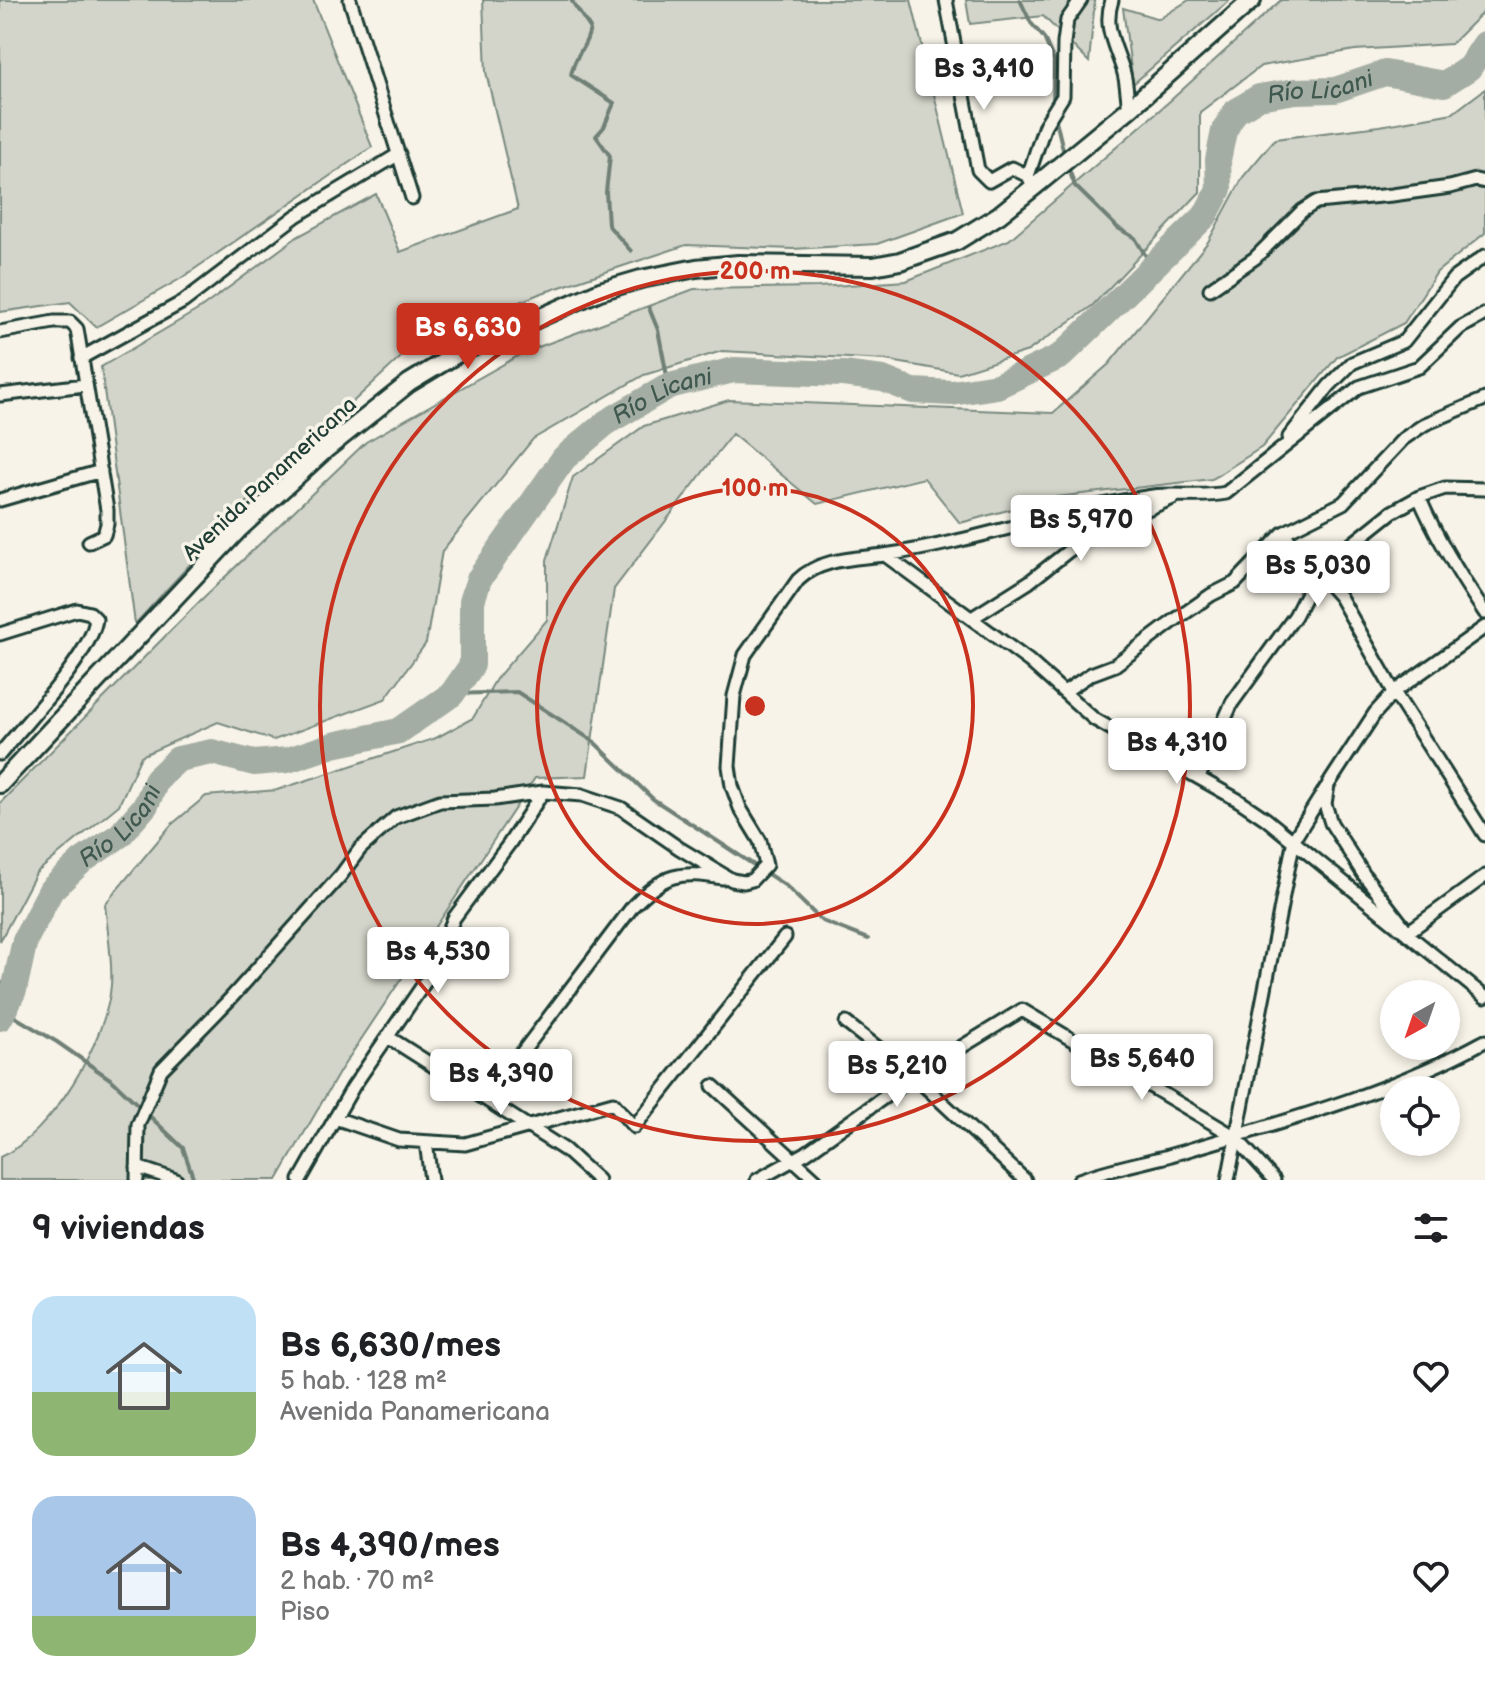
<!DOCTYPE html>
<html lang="es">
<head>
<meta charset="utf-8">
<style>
  body { margin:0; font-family:"Balsamiq Sans",sans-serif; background:#f6f6f6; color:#202124; height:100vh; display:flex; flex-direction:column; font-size:30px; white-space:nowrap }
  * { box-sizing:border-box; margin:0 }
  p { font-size:26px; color:#757577 }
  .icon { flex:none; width:44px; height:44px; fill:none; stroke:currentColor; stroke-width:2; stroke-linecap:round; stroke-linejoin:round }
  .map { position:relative; height:1180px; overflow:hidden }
  .side { display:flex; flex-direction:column; background:#fff; flex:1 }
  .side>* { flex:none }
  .needle { width:52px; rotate:220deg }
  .buttons { position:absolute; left:1380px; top:980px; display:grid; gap:16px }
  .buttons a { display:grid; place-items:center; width:80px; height:80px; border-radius:50%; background:#fff; box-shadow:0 4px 12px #0003; font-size:40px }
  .price { position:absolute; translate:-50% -68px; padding:0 18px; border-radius:8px; background:#fff; color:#222; font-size:26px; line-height:52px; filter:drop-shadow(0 2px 4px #0008) }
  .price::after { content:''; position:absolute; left:50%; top:48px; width:24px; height:18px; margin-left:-12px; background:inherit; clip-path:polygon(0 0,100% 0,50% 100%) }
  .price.current { background:#c8321e; color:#fff }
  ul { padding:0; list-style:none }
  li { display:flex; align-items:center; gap:24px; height:200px; padding:0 32px }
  li span { display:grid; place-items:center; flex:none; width:224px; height:160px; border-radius:24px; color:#555 }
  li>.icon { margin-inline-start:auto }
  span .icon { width:96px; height:96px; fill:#fffc; stroke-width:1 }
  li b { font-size:34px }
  h2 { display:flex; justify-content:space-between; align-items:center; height:96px; padding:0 32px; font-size:34px }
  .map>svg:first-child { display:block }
  .green { fill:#d3d5ca; stroke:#79897f; stroke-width:2 }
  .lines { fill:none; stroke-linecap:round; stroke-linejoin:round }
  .stream { stroke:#6f8077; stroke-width:4 }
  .river { stroke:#a4ada3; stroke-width:26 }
  .minor-casing { stroke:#1f3d34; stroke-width:17 }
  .secondary-casing { stroke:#1f3d34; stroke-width:22 }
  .minor { stroke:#f7f3e8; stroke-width:11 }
  .secondary { stroke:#f7f3e8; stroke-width:16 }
  .ring { fill:none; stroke:#c8321e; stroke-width:4 }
  .labels { text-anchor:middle; stroke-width:7; stroke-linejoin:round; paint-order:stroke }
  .street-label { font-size:22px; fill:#1f3d34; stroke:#f7f3e8 }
  .water-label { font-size:24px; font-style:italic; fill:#405950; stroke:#f7f3e8 }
  .centre { fill:#c8321e; stroke:#f7f3e8; stroke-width:4 }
  .ring-label { font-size:24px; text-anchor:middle; font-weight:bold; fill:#c8321e; stroke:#f7f3e8; stroke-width:7; stroke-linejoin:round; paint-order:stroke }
</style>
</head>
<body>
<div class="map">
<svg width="1485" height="1180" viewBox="0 0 1485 1180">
  <rect width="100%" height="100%" fill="#f7f3e8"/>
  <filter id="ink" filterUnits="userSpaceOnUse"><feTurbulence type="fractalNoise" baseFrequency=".0125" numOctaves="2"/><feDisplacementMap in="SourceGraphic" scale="16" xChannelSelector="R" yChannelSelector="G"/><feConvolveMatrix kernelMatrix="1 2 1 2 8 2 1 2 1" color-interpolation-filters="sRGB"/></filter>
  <g filter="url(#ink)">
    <path class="green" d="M0,0H313L372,147L180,279L96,327L70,302L0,312Z
      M483,0H911L963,213L877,244L793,249L686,245L539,294L414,345L262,486L135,624L101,367L201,308L297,237L376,194L400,252L518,209L486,72Z
      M966,0H1095L1089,62L1043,16L970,24Z
      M1189,0H1230L1133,84L1123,8L1159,19Z
      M1281,0H1485V10L1451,44L1355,50L1261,66L1200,112V192L1092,306L1028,351L958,373L885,360L722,351L644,375L533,439L442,551L426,643L385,699L274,740L218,722L141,756L119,805L36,873L0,941V803L200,601L366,442L525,352L694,289L818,287L906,281L1009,240L1171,100Z
      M1485,89V233L1437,272L1404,323L1337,357L1262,447L1212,479L1056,497L960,523L924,478L817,504L732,434L614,589L587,776L535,778L340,1071L277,1180H0V1157C51,1135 107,1040 111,985C113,963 107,927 105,904L171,825L206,796L277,790L436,738L473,718L496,679L547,620V560L573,477L644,426L729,400L1053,413L1109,364L1208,242L1243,177L1275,139L1380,126L1453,113Z"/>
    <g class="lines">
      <path class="stream" d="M571,0L590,28C587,49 575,52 571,75L614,103L604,127L596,136L610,156L606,192L608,225L631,251
        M1020,0L1031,23L1044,38L1054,61L1053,108
        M1055,116L1065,158
        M1068,167L1075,186L1118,228L1135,238L1153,268
        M649,308L658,330L669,386
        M452,694L517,692L593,741L653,799L786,886L822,921L868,939
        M0,982L14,990
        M5,1011L57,1042L113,1081L183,1148L194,1180"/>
      <path class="river" id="s1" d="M0,1018L14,990L25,940L51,890L82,861L120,835L146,805L157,779L178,759L212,752L254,763L288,760L333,745L399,731L452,694L472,665V601L479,579L564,458L607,422L669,386L734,370L843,374L883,379L913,391L952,393L997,386L1061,356L1205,216L1219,189L1218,160L1224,131L1235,112L1259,97L1296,91L1335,90L1385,73L1444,84L1469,68L1485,44"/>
      <g class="minor-casing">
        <path id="minor" d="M350,0L412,198
          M946,0L978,170L989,181L1012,168L1028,176L1034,187
          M1112,0C1103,27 1115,45 1123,70C1127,82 1127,97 1129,109
          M1028,176L1045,125L1063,96L1064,43L1067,20L1081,0
          M1210,289L1255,258L1302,211L1316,202L1392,195L1450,187L1476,180L1485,182
          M0,332L54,322H70L77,329L107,510V524L104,535L89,542
          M81,358L183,302L296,216L399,154
          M0,395L85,385
          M1289,437L1329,386L1352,363L1404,341L1454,278L1485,256
          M1419,497C1437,539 1460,576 1485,613
          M0,500L101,471
          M1283,533L1340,597L1394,692L1485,835
          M885,555L1029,661L1094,719L1238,800L1266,819L1485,997
          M972,618L1029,582L1090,534L1173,498
          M1485,627L1394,692L1375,713L1328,785L1325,804L1331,823L1364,875L1408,932L1485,876
          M0,634L77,610L90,613L96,619C92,654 24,724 0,754
          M1064,692L1091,674L1115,665L1175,620L1211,595L1235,583L1283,533L1343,503L1403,439L1425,424L1485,399
          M1199,777L1232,703L1295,616L1318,571L1392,512L1419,497L1445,488L1485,489
          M846,1023L914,1076L1025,1180
          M388,1037L565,1150L598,1180
          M713,1086L816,1180
          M487,1099L633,906C665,873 679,871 723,878
          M335,1118L399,1140L465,1144L613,1103L634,1127L785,937
          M426,1142L431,1180
          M137,1167L176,1180
          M137,1180L138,1125L161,1070L231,998L341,875L360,849L396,817L440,801L495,799L543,792L582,795L621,808L679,848L732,880L744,882L752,880L766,865L760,841L740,808L732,786L729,766L734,696L745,655L798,580C821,558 855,559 884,555C976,542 1062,509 1153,496C1177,493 1202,498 1226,493L1359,387L1419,367L1460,328L1485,314
          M300,1180L353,1087L432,972L454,918L509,844L543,792
          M757,1180L806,1153L914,1076L1022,1010L1234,1136L1274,1180
          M1079,1180C1108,1169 1138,1164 1168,1156C1275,1124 1387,1095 1485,1041
          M1228,1180L1294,839L1326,788"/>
      </g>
      <g class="secondary-casing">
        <path id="secondary" d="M0,784L239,529L325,450L409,383L457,354L600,291L641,279L696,268L738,264L873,266L900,261L957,241L999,215L1040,182L1129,109L1252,0"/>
      </g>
      <use href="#minor" class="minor"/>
      <use href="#secondary" class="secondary"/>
    </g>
  </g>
  <g class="ring">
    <circle cx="755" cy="706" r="218"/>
    <circle cx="755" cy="706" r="435"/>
  </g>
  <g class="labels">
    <g class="street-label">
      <text transform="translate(269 478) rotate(-43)" y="8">Avenida Panamericana</text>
    </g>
    <g class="water-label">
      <text dy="8" stroke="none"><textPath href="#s1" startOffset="1820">Río Licani</textPath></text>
      <text dy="8" stroke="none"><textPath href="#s1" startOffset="1004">Río Licani</textPath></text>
      <text dy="8" stroke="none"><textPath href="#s1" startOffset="234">Río Licani</textPath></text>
    </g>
  </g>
  <circle cx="755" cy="706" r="12" class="centre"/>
  <g class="ring-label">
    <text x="755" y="279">200 m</text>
    <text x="755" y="496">100 m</text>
  </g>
</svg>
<div class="buttons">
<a><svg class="needle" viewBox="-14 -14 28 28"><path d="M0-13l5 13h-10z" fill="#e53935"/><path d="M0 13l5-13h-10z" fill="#757577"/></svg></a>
<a><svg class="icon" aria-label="locate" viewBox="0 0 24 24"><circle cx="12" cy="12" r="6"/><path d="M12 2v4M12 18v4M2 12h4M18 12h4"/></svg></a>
</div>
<b class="price" style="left:984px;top:112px">Bs 3,410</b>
<b class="price current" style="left:468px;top:371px">Bs 6,630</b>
<b class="price" style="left:1081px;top:563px">Bs 5,970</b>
<b class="price" style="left:1318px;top:609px">Bs 5,030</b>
<b class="price" style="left:1177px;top:786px">Bs 4,310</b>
<b class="price" style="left:438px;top:995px">Bs 4,530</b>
<b class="price" style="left:1142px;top:1102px">Bs 5,640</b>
<b class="price" style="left:897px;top:1109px">Bs 5,210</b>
<b class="price" style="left:501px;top:1117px">Bs 4,390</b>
</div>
<section class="side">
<h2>9 viviendas<svg class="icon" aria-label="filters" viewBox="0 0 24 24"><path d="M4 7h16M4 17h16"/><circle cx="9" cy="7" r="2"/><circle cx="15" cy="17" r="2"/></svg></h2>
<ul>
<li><span style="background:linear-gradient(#bfe0f5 60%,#8fb573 0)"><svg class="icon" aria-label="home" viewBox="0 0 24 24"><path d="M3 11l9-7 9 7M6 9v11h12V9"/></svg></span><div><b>Bs 6,630/mes</b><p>5 hab. · 128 m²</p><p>Avenida Panamericana</p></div><svg class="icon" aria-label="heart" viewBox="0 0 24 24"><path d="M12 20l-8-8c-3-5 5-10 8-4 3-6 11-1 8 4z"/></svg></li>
<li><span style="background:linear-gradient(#a9c7e8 75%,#8fb573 0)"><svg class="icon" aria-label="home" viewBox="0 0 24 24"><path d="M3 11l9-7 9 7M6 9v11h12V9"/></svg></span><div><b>Bs 4,390/mes</b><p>2 hab. · 70 m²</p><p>Piso</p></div><svg class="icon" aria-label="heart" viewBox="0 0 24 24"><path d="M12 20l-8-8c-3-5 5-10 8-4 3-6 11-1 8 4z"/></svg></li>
</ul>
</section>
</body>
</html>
